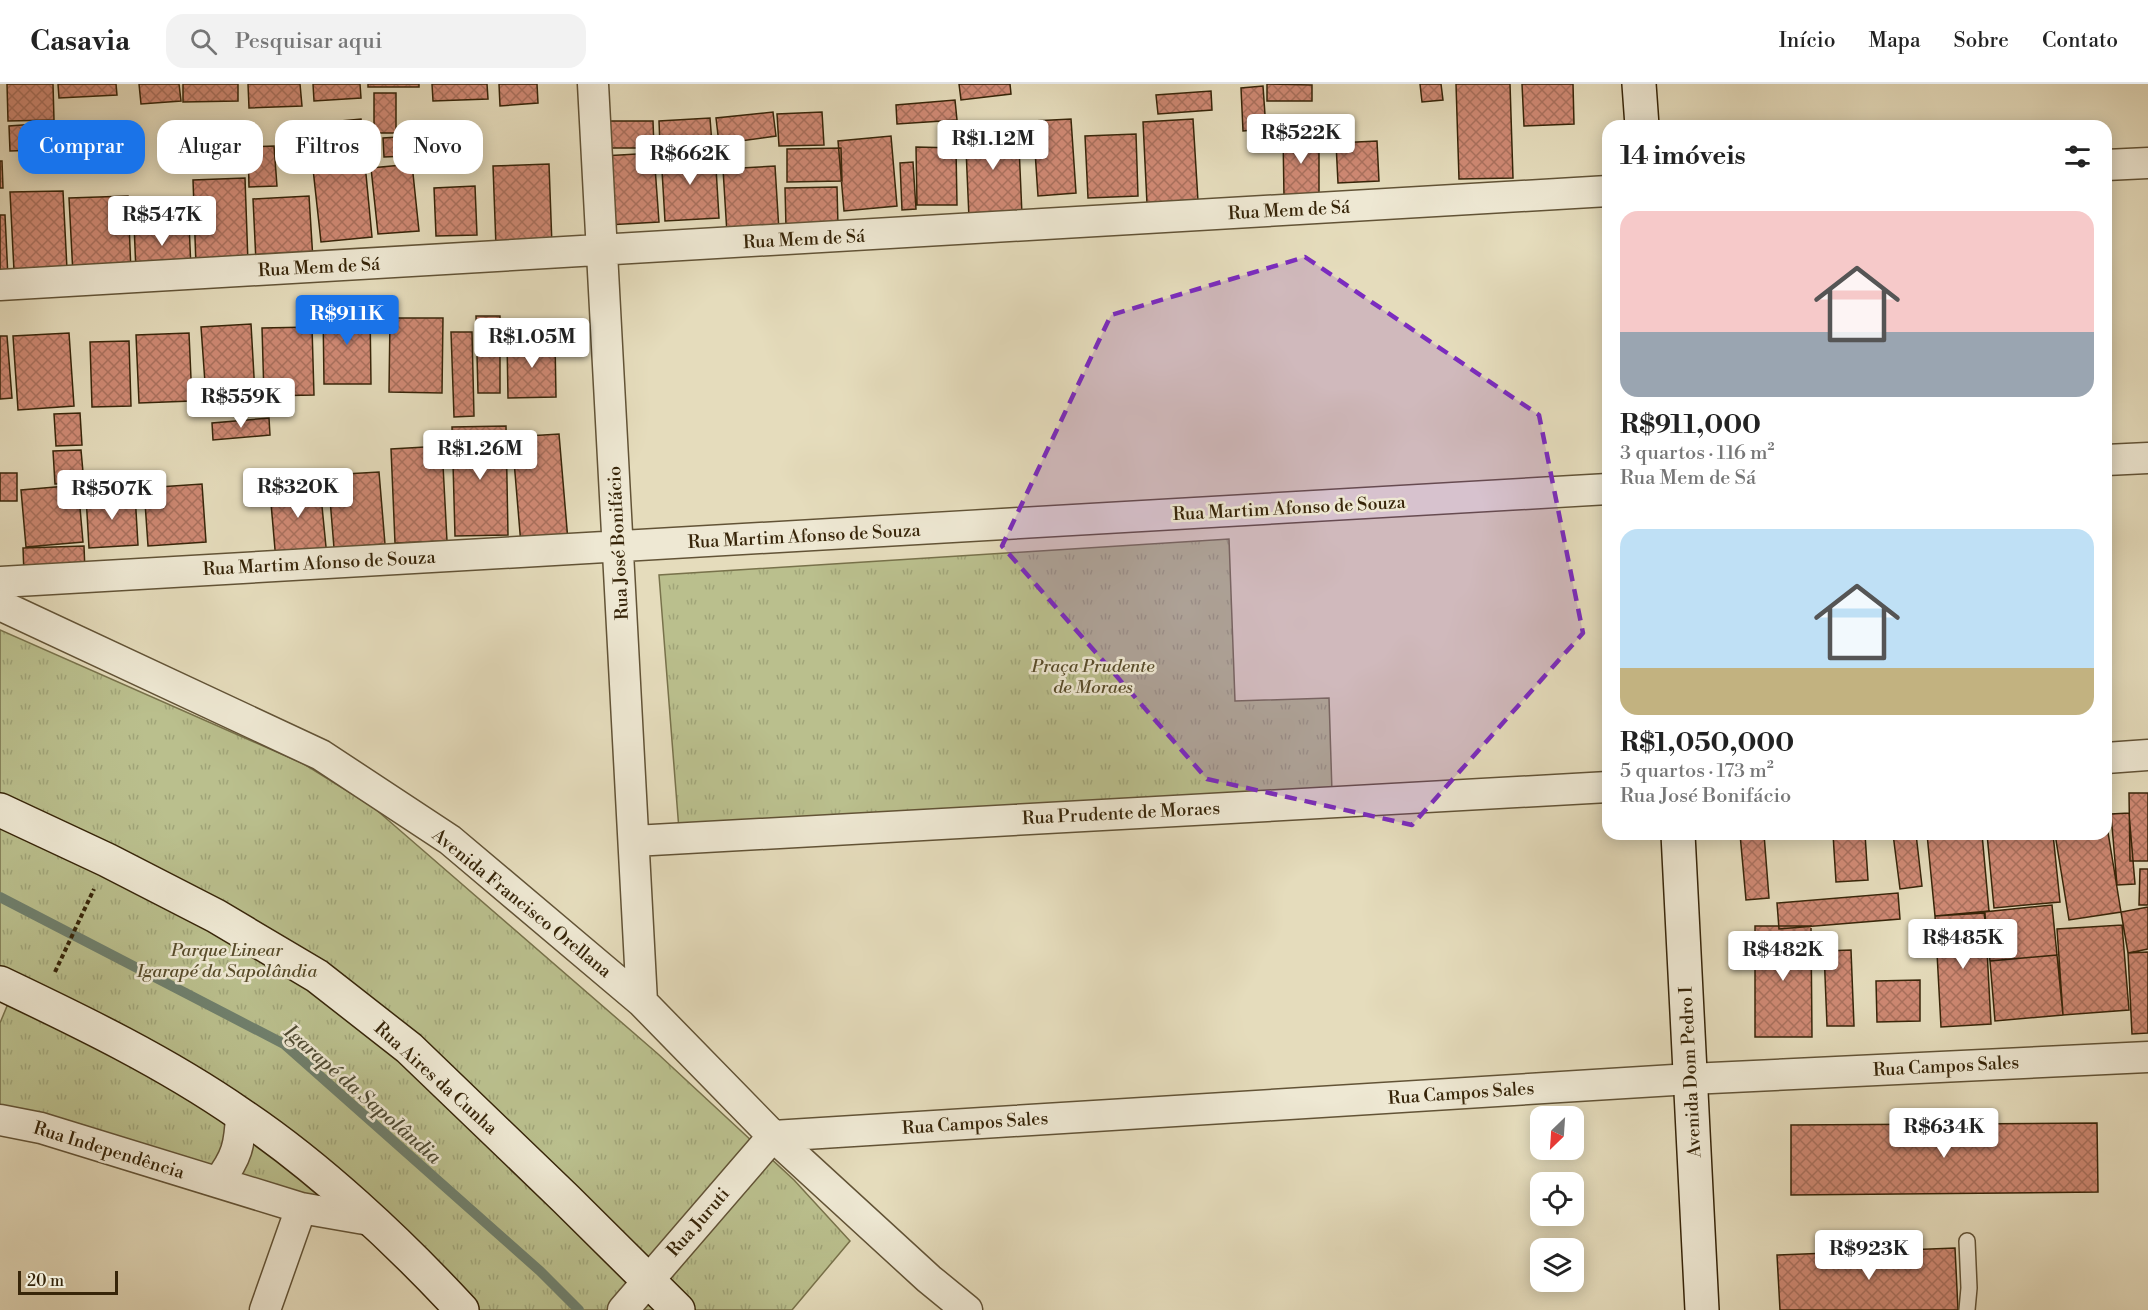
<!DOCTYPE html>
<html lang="pt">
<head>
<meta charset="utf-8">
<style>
  body { margin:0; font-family:"Libre Bodoni",serif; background:#f2f2f2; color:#222; height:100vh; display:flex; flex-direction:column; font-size:22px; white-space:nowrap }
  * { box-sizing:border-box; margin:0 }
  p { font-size:20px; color:#767676 }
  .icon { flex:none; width:33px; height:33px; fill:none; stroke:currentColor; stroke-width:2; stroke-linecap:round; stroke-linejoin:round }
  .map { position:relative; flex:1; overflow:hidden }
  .panel { position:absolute; left:1602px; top:36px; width:510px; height:720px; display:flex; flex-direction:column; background:#fff; border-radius:18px; box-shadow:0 3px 15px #0003 }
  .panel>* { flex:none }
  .top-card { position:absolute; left:18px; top:36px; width:570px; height:54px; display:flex; gap:12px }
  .needle { width:39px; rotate:205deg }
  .fabs { position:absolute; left:1530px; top:1022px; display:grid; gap:12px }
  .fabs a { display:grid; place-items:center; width:54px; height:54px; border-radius:12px; background:#fff; box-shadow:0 3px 15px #0003; font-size:30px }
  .scale { position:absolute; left:18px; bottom:15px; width:100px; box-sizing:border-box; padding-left:6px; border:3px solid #372509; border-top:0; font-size:16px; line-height:21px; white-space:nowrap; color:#372509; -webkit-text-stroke:4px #eee8d3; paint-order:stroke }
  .price { position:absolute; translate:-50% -51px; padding:0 14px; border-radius:6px; background:#fff; color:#222; font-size:20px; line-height:39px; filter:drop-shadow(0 2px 3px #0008) }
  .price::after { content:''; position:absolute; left:50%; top:36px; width:18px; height:14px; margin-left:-9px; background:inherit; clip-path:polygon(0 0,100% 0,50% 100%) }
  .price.on { background:#1a73e8; color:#fff }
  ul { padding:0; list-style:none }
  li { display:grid; align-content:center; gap:12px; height:318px; padding:0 18px }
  li span { display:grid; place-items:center; height:186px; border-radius:18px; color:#555 }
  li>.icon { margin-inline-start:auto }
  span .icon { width:108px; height:108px; fill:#fffc; stroke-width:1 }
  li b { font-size:26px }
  h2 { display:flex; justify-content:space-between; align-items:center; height:72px; padding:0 18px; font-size:26px }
  .chip { padding:0 21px; border-radius:18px; background:#fff; box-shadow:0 3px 15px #0003; font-size:21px; line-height:54px }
  .chip.on { background:#1a73e8; color:#fff }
  header { display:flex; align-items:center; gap:36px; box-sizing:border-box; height:84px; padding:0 30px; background:#fff; border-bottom:2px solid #e0e0e0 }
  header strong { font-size:28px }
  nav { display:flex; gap:33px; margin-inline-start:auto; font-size:21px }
  .search { width:420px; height:54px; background:#f2f2f2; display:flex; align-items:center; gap:15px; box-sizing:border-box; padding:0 21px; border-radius:18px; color:#767676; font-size:22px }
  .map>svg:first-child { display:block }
  .grass { fill:url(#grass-tufts); stroke:#78724b; stroke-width:1.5 }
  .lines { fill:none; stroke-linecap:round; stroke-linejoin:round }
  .stream { stroke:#70806d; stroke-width:10 }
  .building { fill:url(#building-cross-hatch); stroke:#372509; stroke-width:1.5 }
  .lane-casing { stroke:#625336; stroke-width:18 }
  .street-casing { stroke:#625336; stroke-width:33 }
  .secondary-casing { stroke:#372509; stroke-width:36 }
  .path { stroke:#372509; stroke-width:4; stroke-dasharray:4.5 3; stroke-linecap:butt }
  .lane { stroke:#eee8d3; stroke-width:15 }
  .street { stroke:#eee8d3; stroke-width:30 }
  .secondary { stroke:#eee8d3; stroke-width:33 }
  .marked { fill:#7b2cbf; fill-opacity:0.2; stroke:#7b2cbf; stroke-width:4.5; stroke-dasharray:12 8; stroke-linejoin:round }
  .labels { text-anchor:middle; stroke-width:5; stroke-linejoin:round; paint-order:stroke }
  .street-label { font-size:18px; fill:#372509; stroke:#eee8d3 }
  .park-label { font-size:18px; font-style:italic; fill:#584c2a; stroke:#eee8d3 }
  .water-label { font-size:20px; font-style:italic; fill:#4f4b33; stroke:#eee8d3 }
</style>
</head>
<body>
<header>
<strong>Casavia</strong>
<div class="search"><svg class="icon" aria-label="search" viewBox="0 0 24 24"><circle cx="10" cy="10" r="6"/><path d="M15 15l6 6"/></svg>Pesquisar aqui</div>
<nav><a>Início</a><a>Mapa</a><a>Sobre</a><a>Contato</a></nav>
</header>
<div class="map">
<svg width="2148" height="1226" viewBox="0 0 2148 1226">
  <defs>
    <pattern id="grass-tufts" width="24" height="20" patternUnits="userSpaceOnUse" patternTransform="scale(1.5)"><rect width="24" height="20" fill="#babf8d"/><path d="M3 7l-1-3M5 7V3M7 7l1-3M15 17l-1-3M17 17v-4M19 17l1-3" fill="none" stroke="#a0a478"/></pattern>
    <pattern id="building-cross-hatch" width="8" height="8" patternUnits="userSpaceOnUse" patternTransform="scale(1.5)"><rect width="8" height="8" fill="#cf8974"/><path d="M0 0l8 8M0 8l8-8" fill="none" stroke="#a9705d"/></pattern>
  </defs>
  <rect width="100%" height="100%" fill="#e5dcbc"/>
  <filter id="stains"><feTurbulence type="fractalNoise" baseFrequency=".00333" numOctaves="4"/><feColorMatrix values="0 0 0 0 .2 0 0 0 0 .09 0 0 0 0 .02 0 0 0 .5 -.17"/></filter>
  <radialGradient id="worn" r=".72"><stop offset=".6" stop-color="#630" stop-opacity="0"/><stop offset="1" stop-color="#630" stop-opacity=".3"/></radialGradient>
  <path class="grass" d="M1229,455L1235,617L1329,614L1332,708L679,746L659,491Z
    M0,546L304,680L373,723L658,970L794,1096L850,1157L792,1226H477L350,1098L311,1129L0,1027V939L19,893L0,883Z"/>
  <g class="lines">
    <path class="stream" d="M0,813L284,960L540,1187L579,1226"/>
  </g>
  <path class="building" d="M7,0H53L54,36L8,37Z
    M58,0H116L117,11L59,14Z
    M139,0H179L181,17L141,20Z
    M183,0H238V17L183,18Z
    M248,0H300L302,22L249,24Z
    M313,0H360L361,14L314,17Z
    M368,0H419V3H368Z
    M432,0H487L488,15L433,17Z
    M499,0H537L538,19L500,22Z
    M959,0H1010L1011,10L961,16Z
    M1267,0L1312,1V17H1267Z
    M1420,0H1441L1443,16L1422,18Z
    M1456,0H1510L1513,94L1459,95Z
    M1522,0H1573L1574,40L1524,42Z
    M1263,2L1266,45L1243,47L1241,4Z
    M1211,7L1212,26L1158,30L1156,11Z
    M374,9H396V49H374Z
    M955,16L957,36L897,40L896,21Z
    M773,28L776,52L719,60L716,34Z
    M822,28L824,61L779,62L777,30Z
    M710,34L712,60L660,62L659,37Z
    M361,35L364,69L322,72L319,39Z
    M1071,35L1076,109L1038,112L1033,37Z
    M1193,35L1198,117L1147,120L1143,38Z
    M601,37H653L654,64H602Z
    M1018,39L1022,131L969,134L965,42Z
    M36,40L38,66L10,67L9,42Z
    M1319,48V113L1284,114L1283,49Z
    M1136,50L1138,112L1088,114L1085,52Z
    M430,51L431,71L384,73L383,54Z
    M891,52L897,122L844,127L838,57Z
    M1377,57L1379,97L1338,99L1336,59Z
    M274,62L277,102L249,103L248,63Z
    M240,63L241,79L199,80L198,65Z
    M916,63L956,64L957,121H917Z
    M841,64L842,97L787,98V65Z
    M715,67L719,134L665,137L661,70Z
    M654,69L659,138L607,141L603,72Z
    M0,77H2L3,104H0Z
    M913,78L916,125L902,126L900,79Z
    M365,80L372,153L321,158L313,85Z
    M412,80L419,147L378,150L371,84Z
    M549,80L552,162L496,163L493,82Z
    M775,82L779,147L727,150L723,85Z
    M245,94L248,179L196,182L193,96Z
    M475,102L477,151L436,152L434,104Z
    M837,103L838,142L786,144L785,104Z
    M63,107L67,185L14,187L10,108Z
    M128,112L131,189L73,191L69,114Z
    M309,112L313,176L256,178L253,115Z
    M0,131H5L8,194H0Z
    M189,138L191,186L136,188L134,140Z
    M323,225H370L371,300H324Z
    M476,232H500V309H478Z
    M390,234H443L442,309L389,308Z
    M251,240L255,310L206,313L201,243Z
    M312,243L314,311L264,312L262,244Z
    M451,248H472L474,332L454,333Z
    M69,249L74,322L18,326L13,252Z
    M189,249L192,317L139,319L136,251Z
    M0,252H7L12,314L0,315Z
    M555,256L556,313L508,314L507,257Z
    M129,257L131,322L92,323L90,258Z
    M80,329L82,361L56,362L54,330Z
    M269,334L270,351L213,356L212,339Z
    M506,342L508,451L455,452L452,343Z
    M559,350L568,457L521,461L512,353Z
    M442,362L447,457L395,459L391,365Z
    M81,366L84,399L55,400L53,367Z
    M379,388L385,460L334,464L328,391Z
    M0,389H17V417H0Z
    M319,392L327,473L276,477L269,396Z
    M202,400L206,458L148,462L144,404Z
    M78,401L83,458L26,463L21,406Z
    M135,410L138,461L89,464L86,412Z
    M84,462L85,488L24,490L23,464Z
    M2129,709H2148V777H2130Z
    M2129,729L2135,800L2117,801L2111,730Z
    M2106,736L2121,828L2069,836L2055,750H2106Z
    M1740,750H1764L1769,814L1746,816Z
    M1833,750H1865L1868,796L1836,798Z
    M1893,750H1916L1922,802L1900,805Z
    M1927,750H1982L1989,827L1935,832Z
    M1987,750H2053L2060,818L1994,824Z
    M2140,785H2148V821H2139Z
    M1898,809L1900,835L1779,845L1777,819Z
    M2052,821L2057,871L1990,877L1984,828Z
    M2148,823V865L2128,869L2121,828Z
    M1985,829L1991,940L1941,943L1935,832Z
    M2122,841L2129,926L2063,931L2057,845Z
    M1755,842H1811L1812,953H1755Z
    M1851,866L1854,942H1827L1824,867Z
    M2148,868V949L2132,950L2128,869Z
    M2057,871L2063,931L1995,937L1990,877Z
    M1920,896V937L1877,938L1876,897Z
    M2097,1039L2098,1108L1791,1111V1041Z
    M1955,1164L1958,1226H1780L1777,1171Z"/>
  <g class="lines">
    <g class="lane-casing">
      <path id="lane" d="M1967,1157L1969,1204L1967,1226"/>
    </g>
    <g class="street-casing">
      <path id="street" d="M593,0L642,918
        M2106,81L2148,79
        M0,201L1608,107
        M2106,376L2148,374
        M0,498L1608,405
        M0,521L321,671L450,756L642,918L773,1052L929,1195L967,1226
        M2106,674L2148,671
        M634,757L1608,703
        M0,1036L41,1044L301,1124L370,1136
        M773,1052L1690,995L2148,973
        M218,1098C237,1074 240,1060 241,1030
        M265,1226L301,1124
        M623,1226L773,1052"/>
    </g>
    <g class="secondary-casing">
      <path id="secondary" d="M1639,0L1642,42
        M0,726L107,776L216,832L317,892L409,964L566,1115L678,1226
        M1678,750L1702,1226
        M0,899C82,938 165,978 240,1030C318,1082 398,1157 462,1226"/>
    </g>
    <path class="path" d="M55,888L94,805"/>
    <use href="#lane" class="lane"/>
    <use href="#street" class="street"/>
    <use href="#secondary" class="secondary"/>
  </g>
  <path class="marked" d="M1305,173L1539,331L1583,549L1412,741L1207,695L1002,462L1111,231Z"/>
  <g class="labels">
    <g class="street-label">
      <text transform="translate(1289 126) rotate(-3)" y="6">Rua Mem de Sá</text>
      <text transform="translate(804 155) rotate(-3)" y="6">Rua Mem de Sá</text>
      <text transform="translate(319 183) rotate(-3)" y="6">Rua Mem de Sá</text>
      <text transform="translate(1289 424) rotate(-3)" y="6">Rua Martim Afonso de Souza</text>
      <text transform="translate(804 452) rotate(-3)" y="6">Rua Martim Afonso de Souza</text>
      <text transform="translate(618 459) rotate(-93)" y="6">Rua José Bonifácio</text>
      <text transform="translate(319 479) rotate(-3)" y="6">Rua Martim Afonso de Souza</text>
      <text transform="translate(1121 729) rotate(-3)" y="6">Rua Prudente de Moraes</text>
      <text transform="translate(522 819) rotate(39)" y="6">Avenida Francisco Orellana</text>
      <text transform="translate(1946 982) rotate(-3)" y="6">Rua Campos Sales</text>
      <text transform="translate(1690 988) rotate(-93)" y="6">Avenida Dom Pedro I</text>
      <text transform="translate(436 994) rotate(42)" y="6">Rua Aires da Cunha</text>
      <text transform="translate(1461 1009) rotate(-4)" y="6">Rua Campos Sales</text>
      <text transform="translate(975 1039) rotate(-4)" y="6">Rua Campos Sales</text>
      <text transform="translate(109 1066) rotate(17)" y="6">Rua Independência</text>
      <text transform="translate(698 1138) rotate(-49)" y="6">Rua Juruti</text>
    </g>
    <g class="park-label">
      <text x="1093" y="588">Praça Prudente<tspan x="1093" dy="21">de Moraes</tspan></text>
      <text x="227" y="872">Parque Linear<tspan x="227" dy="21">Igarapé da Sapolândia</tspan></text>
    </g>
    <g class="water-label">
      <text transform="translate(363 1010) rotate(41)" y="7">Igarapé da Sapolândia</text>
    </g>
  </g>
  <rect width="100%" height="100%" filter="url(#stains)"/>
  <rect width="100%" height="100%" fill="url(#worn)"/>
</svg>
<div class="fabs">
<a><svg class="needle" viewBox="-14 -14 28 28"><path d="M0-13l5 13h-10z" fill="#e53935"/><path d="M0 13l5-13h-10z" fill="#767676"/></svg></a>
<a><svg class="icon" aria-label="locate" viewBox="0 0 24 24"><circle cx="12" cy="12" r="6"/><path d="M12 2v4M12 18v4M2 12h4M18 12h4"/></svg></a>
<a><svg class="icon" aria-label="layers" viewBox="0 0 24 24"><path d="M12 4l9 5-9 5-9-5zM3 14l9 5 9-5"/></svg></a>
</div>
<div class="scale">20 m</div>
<b class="price" style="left:1301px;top:81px">R$522K</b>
<b class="price" style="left:993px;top:87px">R$1.12M</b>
<b class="price" style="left:690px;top:102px">R$662K</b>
<b class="price" style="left:162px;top:163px">R$547K</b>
<b class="price on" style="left:347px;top:262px">R$911K</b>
<b class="price" style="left:532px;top:285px">R$1.05M</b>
<b class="price" style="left:241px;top:345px">R$559K</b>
<b class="price" style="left:480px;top:397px">R$1.26M</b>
<b class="price" style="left:298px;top:435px">R$320K</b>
<b class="price" style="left:112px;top:437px">R$507K</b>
<b class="price" style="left:1963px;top:886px">R$485K</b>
<b class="price" style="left:1783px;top:898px">R$482K</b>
<b class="price" style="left:1944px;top:1075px">R$634K</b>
<b class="price" style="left:1869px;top:1197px">R$923K</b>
<div class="top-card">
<a class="chip on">Comprar</a>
<a class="chip">Alugar</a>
<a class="chip">Filtros</a>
<a class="chip">Novo</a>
</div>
<section class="panel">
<h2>14 imóveis<svg class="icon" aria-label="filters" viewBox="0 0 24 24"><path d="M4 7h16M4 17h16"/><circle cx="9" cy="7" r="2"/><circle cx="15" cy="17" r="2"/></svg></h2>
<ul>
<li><span style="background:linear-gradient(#f6c9c9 65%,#9aa5b1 0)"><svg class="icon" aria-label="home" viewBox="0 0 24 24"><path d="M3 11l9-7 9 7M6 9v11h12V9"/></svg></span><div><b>R$911,000</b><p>3 quartos · 116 m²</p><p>Rua Mem de Sá</p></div></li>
<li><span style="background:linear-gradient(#bfe0f5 75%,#c2b280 0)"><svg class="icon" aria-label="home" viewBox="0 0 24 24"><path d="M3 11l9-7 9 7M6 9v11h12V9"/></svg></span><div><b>R$1,050,000</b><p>5 quartos · 173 m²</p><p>Rua José Bonifácio</p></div></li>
</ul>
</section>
</div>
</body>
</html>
